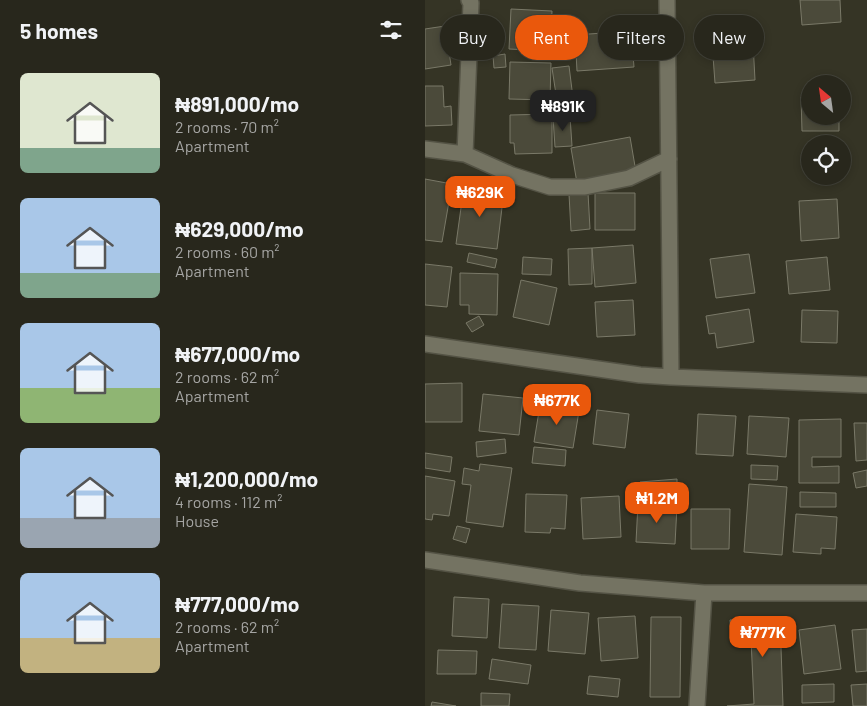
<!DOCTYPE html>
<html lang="en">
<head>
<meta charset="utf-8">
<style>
  body { margin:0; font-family:Barlow,sans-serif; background:#302f25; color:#f1f3f6; height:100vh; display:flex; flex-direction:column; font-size:19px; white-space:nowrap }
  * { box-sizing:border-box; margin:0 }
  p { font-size:16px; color:#a5a5a3 }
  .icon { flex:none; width:28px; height:28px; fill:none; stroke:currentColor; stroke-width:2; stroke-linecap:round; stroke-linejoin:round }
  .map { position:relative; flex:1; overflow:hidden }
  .sheet { display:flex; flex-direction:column; background:#28271c; width:425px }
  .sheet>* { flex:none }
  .top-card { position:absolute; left:15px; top:15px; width:351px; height:45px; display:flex; gap:10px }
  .needle { width:32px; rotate:331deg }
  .tools { position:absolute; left:376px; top:75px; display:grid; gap:10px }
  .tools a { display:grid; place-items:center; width:50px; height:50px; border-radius:50%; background:#28271c; box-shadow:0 2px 8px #0003,0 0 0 1px #44443b; font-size:25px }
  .price { position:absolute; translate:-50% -42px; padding:0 11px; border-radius:10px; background:#ea580c; color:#fff; font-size:16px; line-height:32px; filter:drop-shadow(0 1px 2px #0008) }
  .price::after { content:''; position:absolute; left:50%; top:30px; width:15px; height:11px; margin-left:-8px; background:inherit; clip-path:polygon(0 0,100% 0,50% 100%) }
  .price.on { background:#222; color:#fff }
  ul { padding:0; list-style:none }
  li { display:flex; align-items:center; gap:15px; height:125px; padding:0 20px }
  li span { display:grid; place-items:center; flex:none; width:140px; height:100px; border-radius:8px; color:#555 }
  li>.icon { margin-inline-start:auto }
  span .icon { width:60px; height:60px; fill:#fffc; stroke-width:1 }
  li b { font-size:21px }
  h2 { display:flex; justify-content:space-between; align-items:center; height:60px; padding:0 20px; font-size:21px }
  .pill { padding:0 18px; border-radius:22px; background:#28271c; box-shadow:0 2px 8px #0003,0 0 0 1px #44443b; font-size:18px; line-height:45px }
  .pill.on { background:#ea580c; color:#fff }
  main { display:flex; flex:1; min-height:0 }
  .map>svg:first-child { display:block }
  .building { fill:#4b4a3a; stroke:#7a7968 }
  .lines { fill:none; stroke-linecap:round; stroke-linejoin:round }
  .minor-casing { stroke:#545345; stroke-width:18 }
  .minor { stroke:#747362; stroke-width:15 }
</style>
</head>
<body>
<main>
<section class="sheet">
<h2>5 homes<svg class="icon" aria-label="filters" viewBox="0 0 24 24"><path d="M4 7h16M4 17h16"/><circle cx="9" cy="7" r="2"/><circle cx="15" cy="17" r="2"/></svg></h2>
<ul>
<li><span style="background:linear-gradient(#dfe7d0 75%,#7fa58c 0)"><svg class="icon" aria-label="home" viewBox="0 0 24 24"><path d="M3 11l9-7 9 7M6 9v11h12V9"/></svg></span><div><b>₦891,000/mo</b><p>2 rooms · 70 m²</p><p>Apartment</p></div></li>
<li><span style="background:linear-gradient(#a9c7e8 75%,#7fa58c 0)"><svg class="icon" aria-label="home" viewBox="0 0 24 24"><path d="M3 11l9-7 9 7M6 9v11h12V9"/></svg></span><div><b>₦629,000/mo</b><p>2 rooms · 60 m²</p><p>Apartment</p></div></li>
<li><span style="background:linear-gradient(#a9c7e8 65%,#8fb573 0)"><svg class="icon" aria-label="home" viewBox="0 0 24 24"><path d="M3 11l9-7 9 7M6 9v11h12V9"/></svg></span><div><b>₦677,000/mo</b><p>2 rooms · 62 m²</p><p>Apartment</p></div></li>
<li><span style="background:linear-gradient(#a9c7e8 70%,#9aa5b1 0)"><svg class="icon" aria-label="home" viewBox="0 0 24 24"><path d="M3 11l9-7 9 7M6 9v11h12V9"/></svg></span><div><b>₦1,200,000/mo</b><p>4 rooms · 112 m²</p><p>House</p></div></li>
<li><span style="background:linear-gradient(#a9c7e8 65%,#c2b280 0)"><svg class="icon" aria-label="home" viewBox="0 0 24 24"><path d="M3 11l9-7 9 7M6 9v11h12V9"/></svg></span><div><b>₦777,000/mo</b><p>2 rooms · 62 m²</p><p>Apartment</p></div></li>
</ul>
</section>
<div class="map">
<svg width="442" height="706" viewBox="0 0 442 706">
  <rect width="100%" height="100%" fill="#353425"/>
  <path class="building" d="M375,0H415L416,22L377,25Z
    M86,9L127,11L125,51L84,49Z
    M143,18L146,49L130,51L127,20Z
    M20,26L26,65L0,69V29Z
    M206,31L209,67L152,71L150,35Z
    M328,43L330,80L290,83L288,56H293V46Z
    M80,54L81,67L69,68L68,56Z
    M85,62L126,63L125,100L84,99Z
    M144,66L148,98L132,101L127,68Z
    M0,86H18L19,107L26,106L27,125L0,126Z
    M376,97H385V116H414V131H377Z
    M127,114V153L90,154L89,143H85V115Z
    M145,116L147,146L130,147L128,117Z
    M205,137L211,172L152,183L146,148Z
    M0,179L27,184L17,242L0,240Z
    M39,186L79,191L72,249L31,244Z
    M163,193L165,229L146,231L144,194Z
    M170,193H210V230H170Z
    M412,199L414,238L376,241L374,201Z
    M208,245L211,283L170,287L167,248Z
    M167,248V284L144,285L143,249Z
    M44,253L72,259L70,268L42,262Z
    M324,254L330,293L291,298L285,259Z
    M98,257L127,259L126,275L97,274Z
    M402,257L405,290L364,294L361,261Z
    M0,264L27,267L22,307L0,305Z
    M35,273L73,274L72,315L44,314V305H35Z
    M96,280L132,288L124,325L88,317Z
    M208,300L210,335L172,337L170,302Z
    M324,309L329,342L292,348L290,333L284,334L281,316Z
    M377,310L413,311L412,343L376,342Z
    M54,316L59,325L47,332L41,323Z
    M37,383V422H0V384Z
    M58,394L98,398L94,435L54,431Z
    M115,405L154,411L148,448L109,442Z
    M172,410L204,414L200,448L168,444Z
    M273,414L311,416L308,456L271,454Z
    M324,416L364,418L361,457L322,454Z
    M416,419V457H387V467L414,466V483H374V420Z
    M429,423H442V460L431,461Z
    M80,439L81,453L52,457L51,442Z
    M109,447L141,450L140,466L107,463Z
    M0,453L27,457L25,472L0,468Z
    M55,464L87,468L78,527L41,522L46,485L37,484L39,468L54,471Z
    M326,465L353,466L352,480L326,479Z
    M442,470V486L431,488L428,473Z
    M0,476L30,481L24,516L8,514L7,520L0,519Z
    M252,479V496L216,499L215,482Z
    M324,484L362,487L357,555L319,552Z
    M375,492L411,493V507H375Z
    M101,494L142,495L140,529L126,528L125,533L100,532Z
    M194,496L196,537L158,539L156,498Z
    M213,504L252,506L250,544L211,542Z
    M266,509H305L304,549H266Z
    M371,514L412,517L410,549L396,548V554L368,552Z
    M32,526L45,529L41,543L28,539Z
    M29,597L64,599L62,638L27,636Z
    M77,604L114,606L111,650L74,648Z
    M126,610L164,613L160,654L123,651Z
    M210,616L213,658L176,661L173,618Z
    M226,617H256L255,697H225Z
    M355,618L358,706H302L329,704L326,639L306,640L305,620Z
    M410,625L416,669L379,674L374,630Z
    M442,629V671L431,672L427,630Z
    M13,650L52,651L51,674H12Z
    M67,659L106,665L103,684L64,679Z
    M164,676L195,679L193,697L162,694Z
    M409,684V702L377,703V685Z
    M442,684V706H428L426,685Z
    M56,693L85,694L84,706H56Z
    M7,702L31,706H6Z"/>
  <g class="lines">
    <g class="minor-casing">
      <path id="minor" d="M242,0L246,377
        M0,149L40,154L46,3L44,0
        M40,154L87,175L125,187H160L204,178L244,159
        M0,344L215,375L246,377L442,385
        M0,560L155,583L279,593H442
        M272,706L279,593"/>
    </g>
    <use href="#minor" class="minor"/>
  </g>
</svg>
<div class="tools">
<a><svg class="needle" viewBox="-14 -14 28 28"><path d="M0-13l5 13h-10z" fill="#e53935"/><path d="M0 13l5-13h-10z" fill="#a5a5a3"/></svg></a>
<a><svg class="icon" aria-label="locate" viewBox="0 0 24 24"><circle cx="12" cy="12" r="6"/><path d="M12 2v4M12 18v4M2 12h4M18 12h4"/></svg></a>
</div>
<b class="price on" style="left:138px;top:132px">₦891K</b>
<b class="price" style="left:55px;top:218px">₦629K</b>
<b class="price" style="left:132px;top:426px">₦677K</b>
<b class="price" style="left:232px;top:524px">₦1.2M</b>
<b class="price" style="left:338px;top:658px">₦777K</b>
<div class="top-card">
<a class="pill">Buy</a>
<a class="pill on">Rent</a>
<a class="pill">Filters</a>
<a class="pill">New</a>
</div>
</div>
</main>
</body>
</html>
